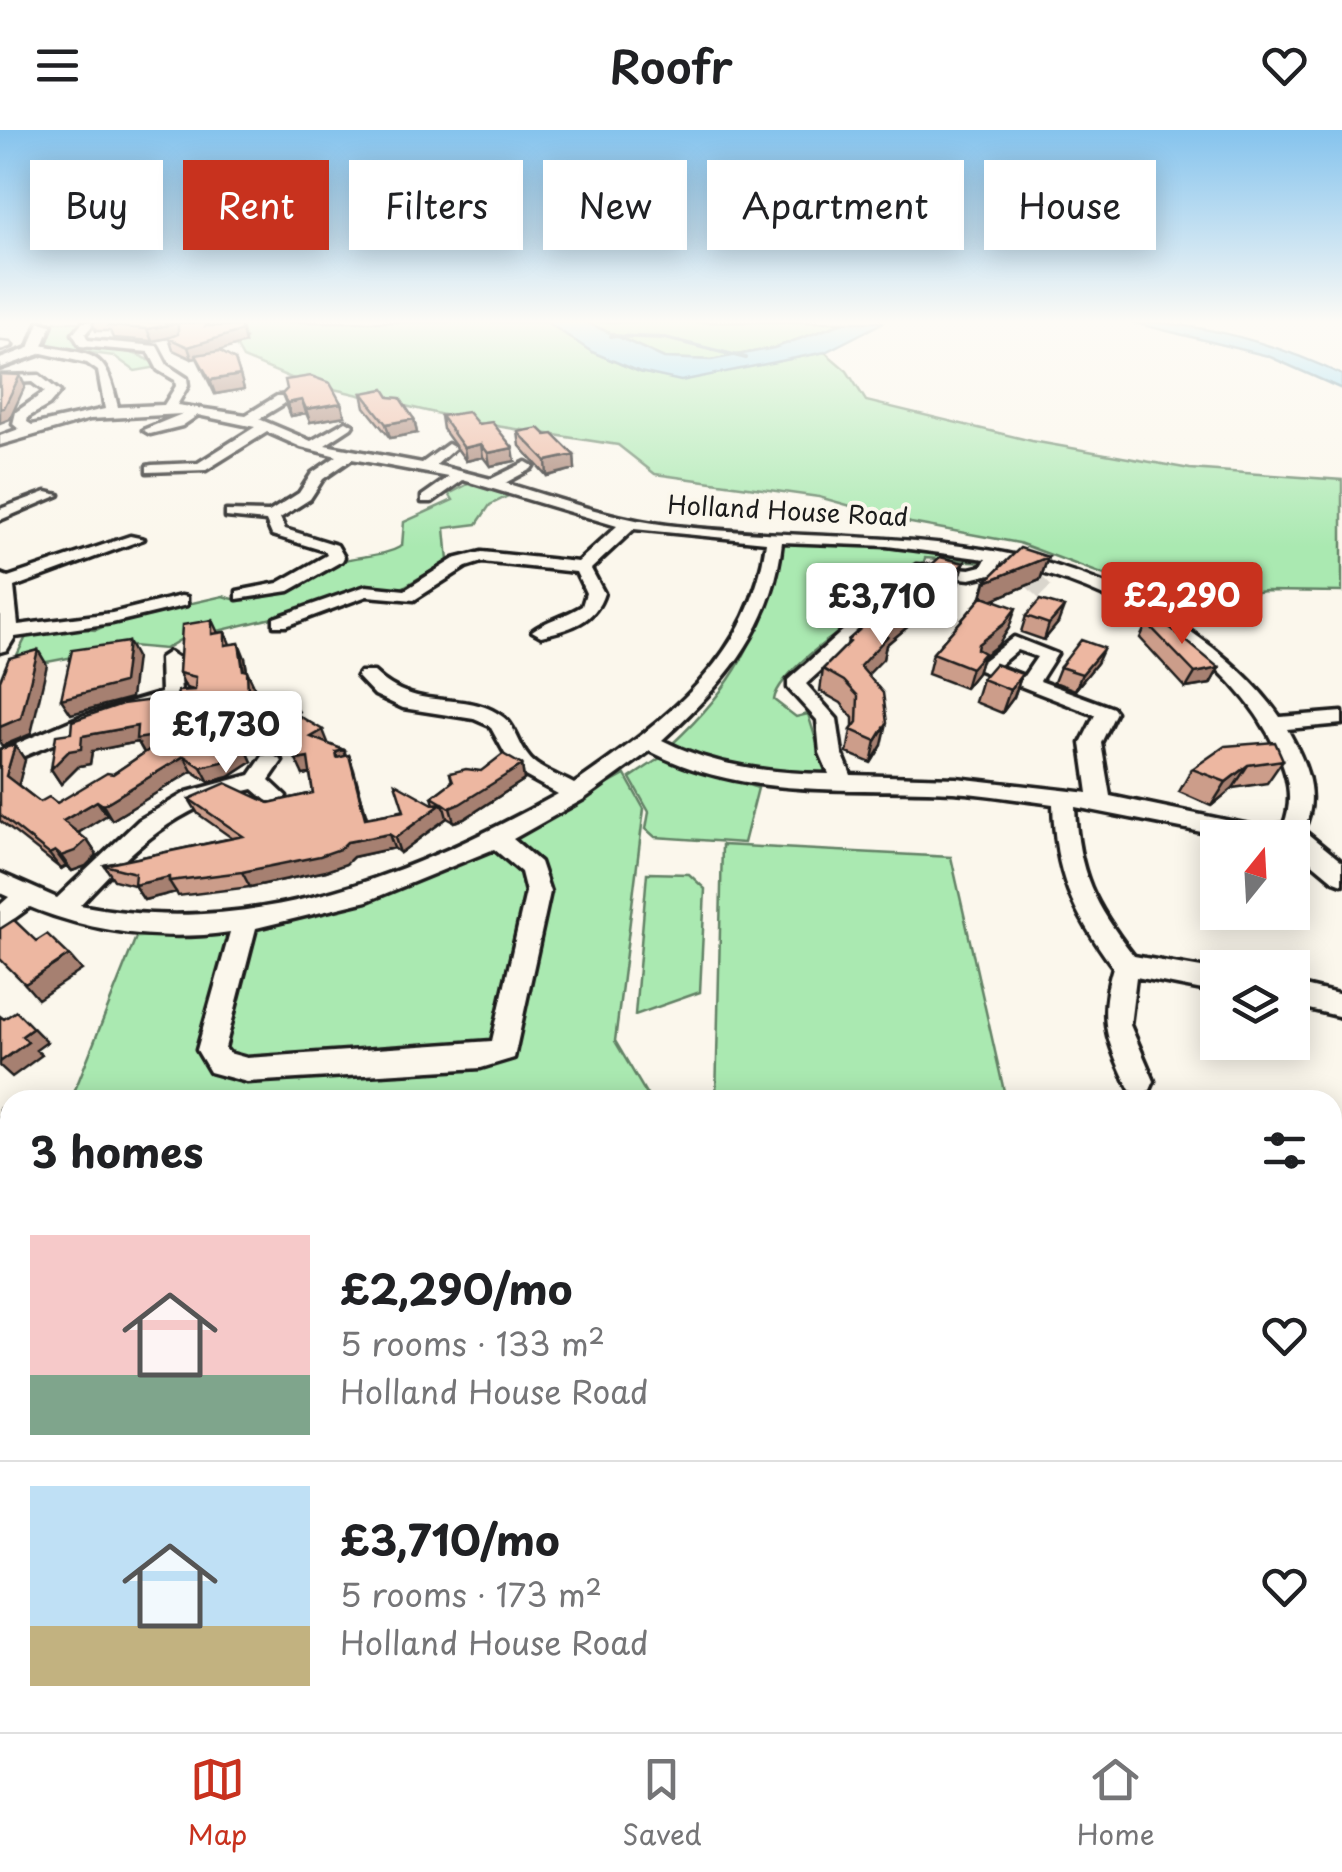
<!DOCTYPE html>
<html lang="en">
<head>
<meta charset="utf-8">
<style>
  body { margin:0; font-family:"Playpen Sans",sans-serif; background:#f2f2f2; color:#202124; height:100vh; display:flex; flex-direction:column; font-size:38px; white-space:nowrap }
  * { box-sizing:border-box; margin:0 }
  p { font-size:32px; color:#757577 }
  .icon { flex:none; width:55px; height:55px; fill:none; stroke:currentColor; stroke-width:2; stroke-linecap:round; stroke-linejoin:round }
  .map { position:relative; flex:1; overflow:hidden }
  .details { position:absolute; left:0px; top:960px; width:1342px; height:642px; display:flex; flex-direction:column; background:#fff; border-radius:30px 30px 0 0; box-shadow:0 5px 25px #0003 }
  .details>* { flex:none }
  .top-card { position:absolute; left:30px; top:30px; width:1282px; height:90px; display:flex; gap:20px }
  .needle { width:65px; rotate:18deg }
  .fabs { position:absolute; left:1200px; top:690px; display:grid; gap:20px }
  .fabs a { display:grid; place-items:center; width:110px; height:110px; border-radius:0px; background:#fff; box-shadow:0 5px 25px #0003; font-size:50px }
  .price { position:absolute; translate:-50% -85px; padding:0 22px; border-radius:10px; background:#fff; color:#222; font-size:32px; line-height:65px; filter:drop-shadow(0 2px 5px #0008) }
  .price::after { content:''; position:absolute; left:50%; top:60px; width:30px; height:22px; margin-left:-15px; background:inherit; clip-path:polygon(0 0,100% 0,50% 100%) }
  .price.current { background:#c8321e; color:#fff }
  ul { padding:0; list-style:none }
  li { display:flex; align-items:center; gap:30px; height:250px; padding:0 30px }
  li+li { border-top:2px solid #e0e0e0 }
  li span { display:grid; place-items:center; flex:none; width:280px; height:200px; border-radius:0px; color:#555 }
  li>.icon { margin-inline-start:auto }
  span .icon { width:120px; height:120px; fill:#fffc; stroke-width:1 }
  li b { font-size:42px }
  h2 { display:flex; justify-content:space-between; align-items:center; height:120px; padding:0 30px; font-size:42px }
  .pill { padding:0 35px; border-radius:0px; background:#fff; box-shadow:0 5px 25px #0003; font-size:35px; line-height:90px }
  .pill.current { background:#c8321e; color:#fff }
  header { display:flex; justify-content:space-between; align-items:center; height:130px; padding:0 30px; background:#fff; font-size:45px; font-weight:600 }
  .menu { display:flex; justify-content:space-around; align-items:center; height:140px; border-top:2px solid #e0e0e0; background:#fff; font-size:28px; color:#757577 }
  .menu a { display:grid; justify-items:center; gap:5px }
  .menu .current { color:#c8321e }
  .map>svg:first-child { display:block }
  .green { fill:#aae9b1; stroke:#638266; stroke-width:2.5 }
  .water { fill:#92d9f4; stroke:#638d9e; stroke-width:2.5 }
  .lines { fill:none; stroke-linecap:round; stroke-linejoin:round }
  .stream { stroke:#638d9e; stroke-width:4 }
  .minor-tunnel { stroke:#dad6cd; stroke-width:18; stroke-dasharray:18 9; stroke-linecap:butt }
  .minor-casing { stroke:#1c1c1c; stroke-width:7 }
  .major-casing { stroke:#1c1c1c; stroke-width:8 }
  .minor { fill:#fbf7ec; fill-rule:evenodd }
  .major { fill:#fbf7ec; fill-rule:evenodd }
  .wall { fill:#cc9d8a; stroke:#1c1c1c; stroke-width:2.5 }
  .shaded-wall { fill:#a68071; stroke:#1c1c1c; stroke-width:2.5 }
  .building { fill:#edb7a1; stroke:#1c1c1c; stroke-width:2.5 }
  .labels { text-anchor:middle; stroke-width:8; stroke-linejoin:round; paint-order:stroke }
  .far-street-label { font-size:25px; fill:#1c1c1c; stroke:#fbf7ec }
</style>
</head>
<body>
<header><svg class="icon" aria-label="menu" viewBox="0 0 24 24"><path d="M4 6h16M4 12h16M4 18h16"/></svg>Roofr<svg class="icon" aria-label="heart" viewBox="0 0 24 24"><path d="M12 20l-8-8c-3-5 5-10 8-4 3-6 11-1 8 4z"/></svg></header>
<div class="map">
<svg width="1342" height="1602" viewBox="0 0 1342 1602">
  <rect width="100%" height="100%" fill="#fbf7ec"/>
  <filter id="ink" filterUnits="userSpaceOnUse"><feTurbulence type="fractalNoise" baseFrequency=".01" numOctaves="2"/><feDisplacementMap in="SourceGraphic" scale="20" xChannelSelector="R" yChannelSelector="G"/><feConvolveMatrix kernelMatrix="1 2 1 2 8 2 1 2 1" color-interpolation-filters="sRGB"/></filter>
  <g filter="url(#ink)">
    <path class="green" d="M55,192H83L74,209C103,224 135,215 158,237L135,241L114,226L48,217L41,212L47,198Z
      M223,192H547L592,222L640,242L681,250L825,222L847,241L866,271L1032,311L1190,339L1342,350V462L1265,461L1219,467L1126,453L1019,413L911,393L819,367L655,344L618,315L477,293L296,250L243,228Z
      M586,192H846L774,218L711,230L664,228Z
      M472,352L512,364L490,375L477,394L445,398L448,431L400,459L361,457L289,484L180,510L165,519L131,516L10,539L28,503L68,498L96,500L117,490L223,466C268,483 301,442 341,431C362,425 383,427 402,416L404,392L453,370L449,364Z
      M799,411L982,426L983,432L925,428L924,432C892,443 875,461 860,492C837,498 776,548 774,570L796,587L808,584L828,649L759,643L671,615C735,556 761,507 778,421L783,414Z
      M660,628L758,658L744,713L655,707L646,699L649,682L630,648Z
      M625,645L644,679L615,911L650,970H71L136,807L231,803L345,777L469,730Z
      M722,715L951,727L1006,970H716Z
      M647,743L689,744L705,759L700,862L635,885Z
      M776,1593L778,1602H412L411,1593Z"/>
    <path class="water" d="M547,192H586L664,228L711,230L774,218L846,192H884L825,222L681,251L640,242L592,222Z
      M1131,192C1201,192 1278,214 1342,245V259L1268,226Z"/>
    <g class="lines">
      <path class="stream" d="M611,206L665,208L746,228"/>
      <path class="minor-tunnel" d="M1032,462L1045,449"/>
      <g class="minor-casing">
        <path id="minor" d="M83,192H95L85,204L88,210L157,216L167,235L187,248L188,256L177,275L246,285L277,266H287V272L259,289L311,311L346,291L353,295L351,298L325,315L422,333L448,314L455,318L436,335L491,349L526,332L533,336L531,339L505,353C559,369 611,388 667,395C852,418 1021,385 1187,499C1222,523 1255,551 1280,587L1342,582V594L1287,599C1305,631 1321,665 1303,700L1342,732V754L1334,751L1292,716V708H1232L1075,677C1078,743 1094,774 1134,826L1218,841V863L1136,847L1130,895L1154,951L1150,960L1140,963L1130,960C1107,911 1097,891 1113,837C1072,781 1055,744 1053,674C1020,670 986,664 953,662C851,657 744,670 650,621L584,669L513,709L540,732L550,762L514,928L481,938L247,952L210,942L197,920L230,802C163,812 91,802 30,777L0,799V775L9,767L0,763V743L57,768L139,690L187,662L250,645L263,626L271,624L282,631L269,650L286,666L283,671H267L253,659C177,675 131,720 80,775C249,810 413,745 558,664L514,640L490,596L474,589L403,578L375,565L357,546L360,542H374C418,585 466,558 503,587C515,595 519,615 528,626C537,639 560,646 574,654C665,591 751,529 766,412L634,399L591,439L604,463C595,493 569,499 541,506L532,501C545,491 566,486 582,476L586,463L576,442L482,432L466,437L414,470L367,466L286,496H274V488L366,456L405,460L454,429L482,422L578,432L617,396L463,350L432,372H422V366L449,347L352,329L323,349L310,369L280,388L285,399L337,415L344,427L342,431L289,461L237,469V461L278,453L327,425L325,421L272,405L266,391L226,387V381L269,382L299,363L312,343L337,326L301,317L267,302L206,340L147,342V336L152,335L198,333L255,297L198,285L182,296L150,304L143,300L182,284L90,289L0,315V306L19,299L13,294L16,282L45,262L32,252L0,254V246L39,245L60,262L49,275L28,287L27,292L32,295L105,279L98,241L87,233L33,221L37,214C93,227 105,216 118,277L164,275L176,256L175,250L158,240L149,222L80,216L73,204ZM782,412L887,416L986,429L982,436L970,439L916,435L788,550V558L817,590L820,623L829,644C771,643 715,637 662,610C724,554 773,498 782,412ZM1001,432C1108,456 1230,517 1277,621C1288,645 1294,669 1284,694L1254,696L1110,666L1101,613L1116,582L1113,578L1040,551L1057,524L1014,507L974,538L1095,585L1081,613L1088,663L956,648L851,645L842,623L837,589L806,554L926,444L970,449L995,443ZM1017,520L1037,527L1024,546L998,536ZM494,719L521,742L526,762L492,911L247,928L229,923L225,918L256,798L367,771Z
          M0,212L10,213L12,216L0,220Z
          M46,362L59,365L0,390V379Z
          M130,406L144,409L14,457L18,495L112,483L181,466L187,467V475L112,493L15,507L7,520L0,522V444L8,447Z
          M169,522L178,528L181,561L191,563V571L172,572L96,596L0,636V621L82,586L161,563L160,528Z
          M1292,853L1342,865V887L1292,875Z
          M10,1080V1123L0,1127V1084Z
          M1332,1387L1342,1391V1426L1332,1430Z
          M10,1571V1592H31V1602H0V1575Z
          M368,1592H410L409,1602H367Z
          M789,1592H831L832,1602H790Z"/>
      </g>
      <g class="major-casing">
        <path id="major" d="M39,192L51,195L40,224L0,238V229L29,218Z"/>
      </g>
      <use href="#minor" class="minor"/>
      <use href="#major" class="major"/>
    </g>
    <path class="wall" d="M92,192H205L210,196L245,208V213L217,221L235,230L244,259L215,264L197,228L192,229L173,220L169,208L152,211L113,208L110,201H96Z
      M362,263L389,267L414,289L417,303L390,308L365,277Z
      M282,264L341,273L345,286L310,292L306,283L291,286Z
      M441,286L478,294L515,331L490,336L483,327L466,331L443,299Z
      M518,302L546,305L574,325L575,339L547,346L520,316Z
      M1048,427L1040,450L992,470L1009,498L998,515L982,527L977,543L965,558L928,544L933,523L980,469L986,451Z
      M964,433L958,455L923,490L918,488L886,515L883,529L867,545L882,615L871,633L847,623L851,600L853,598V588L841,573L820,561L823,539L847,515L848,510Z
      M1026,486L1058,493L1044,510L1021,502Z
      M212,490L218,503L225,502L230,514L245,528L247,541L254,556V563L301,587L328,614L344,620L346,626L349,625L367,688L434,674L432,667L452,652L450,643L481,641L522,635L524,650L464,689L454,692L447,688L400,723L394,718L353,727L346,734L326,741L250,757L178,766L176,762L144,770L134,755L114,750L104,735L232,708L198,684L189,669L269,673L313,663L310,643L303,645L293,605L289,607L280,602L248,623L252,632L229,647L209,652L192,641L112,690L107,685L78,703L87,710L97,725L86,736L72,741L66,736L61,739L0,691V619L15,615L25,630L18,655L40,672L57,673L113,644L144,623L138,612L92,621L90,634L79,636L61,654L51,639L71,603L177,567L194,560L186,558L179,543Z
      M1147,493L1219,538L1210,554L1186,558L1140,508Z
      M1097,533L1075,560L1054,552L1060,537Z
      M1022,544L1014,567L1002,583L975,572L982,549Z
      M1283,630L1267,653L1233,658L1211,676L1179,662L1192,639Z
      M1342,1160V1254L1332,1237V1161Z
      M1132,1592H1332L1295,1602H1211L1208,1594L1164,1602H1136Z"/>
    <path class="shaded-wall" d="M178,193L182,205L152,211L147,199Z
      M241,196L245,213L192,229L188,217Z
      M20,245L25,256L10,289L0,293V279Z
      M240,245L244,259L215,264L210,250Z
      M302,270L306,283L291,286L287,273Z
      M341,273L345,286L310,292L306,279Z
      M414,289L417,303L390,308L386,294Z
      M481,314L483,327L466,331L464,318Z
      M513,318L515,331L490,336L488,323Z
      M574,325L575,339L547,346L546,331Z
      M1048,427L1040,450L980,475L986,452Z
      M964,433L958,455L923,490L929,468Z
      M923,466L918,488L886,515L883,529L855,558L860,536L878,503Z
      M1064,477L1058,493L1044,510L1049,494Z
      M1016,478L1009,498L998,515L982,527L977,543L965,558L978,514Z
      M128,512L136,527L131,568L71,584L61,569Z
      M239,513L245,528L247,542V541L254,556L255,578L248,563Z
      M1104,518L1097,533L1075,560L1082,544Z
      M38,520L47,535L31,604L2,616L0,613V597Z
      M1219,538L1210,554L1186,558L1195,543Z
      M1022,544L1014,567L1002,583L1010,560Z
      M273,587L280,602L248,623L252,632L229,647L209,652L201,637L236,611Z
      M291,587L297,602L289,607L283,592Z
      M887,593L882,615L871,633L876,611Z
      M137,596L174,603L145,624L138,612L92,621L90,634L79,636L61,654L51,639L82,606Z
      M323,600L329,615L311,607Z
      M15,615L25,630L17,661L6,646Z
      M344,620L349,635L337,628L336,622Z
      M349,625L354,640L371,703L365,688Z
      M184,626L192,641L112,690L103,675Z
      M308,628L314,643L303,645L296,630Z
      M522,635L524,650L464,689L454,692L450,678Z
      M1248,635L1233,658L1211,676L1226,652Z
      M97,671L107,685L73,706L63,691Z
      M443,673L447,688L400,723L395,708Z
      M389,704L394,718L353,727L346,734L326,741L250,757L242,742L347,712Z
      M87,710L97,725L86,736L72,741L61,726Z
      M55,721L66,736L61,739L49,724Z
      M169,747V751L176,762L144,770L134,755Z
      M69,825L82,840L38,869L25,854Z
      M33,898L47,912L36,920L42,925L12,947L0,936V932L22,906Z
      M0,979L10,987L7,1017L0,1019Z
      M10,1273V1347L0,1344V1301Z
      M320,1592H332L334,1602H321Z"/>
    <path class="building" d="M112,192L209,193L206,196H241V201L188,217L168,208L178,204V193L147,199L108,196Z
      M220,221L235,230L240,245L210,250L196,225Z
      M0,244L20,245L4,278L0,279Z
      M311,246L330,253L341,273L306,279L302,270L287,273L282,264L287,259L285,250Z
      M384,259L389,267L400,268L414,289L386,294L362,263Z
      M468,282L478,294L492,292L513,318L488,323L481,314L464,318L441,286Z
      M539,298L546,305L553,304L574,325L546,331L518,302Z
      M1020,418L1048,427L986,452V451Z
      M940,427L964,433L929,468L923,466L878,503L887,507L860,536L883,563L887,593L876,611L851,600L857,592L858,566L844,551L823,539L850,512L848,510Z
      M983,466L1016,478L1004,494L978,514L977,519L984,523L971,538L933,523Z
      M1040,470L1064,477L1049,494L1026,486Z
      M1155,485L1219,538L1195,543L1147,493Z
      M212,490V504L225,502V515L239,513L243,540L247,541L248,563L264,564L268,569L285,563L299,582L296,584L323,600L311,607L344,620L336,622L337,628L349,625L365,688L404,681L395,653L433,674L442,673L432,667L453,651L450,643L466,639L481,641L503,624L522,635L460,674L450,678L443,673L395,708L389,704L347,712L340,719L320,726L242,742L169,751V747L134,755L135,743L104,735L243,706L189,669L226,653L269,673L313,663L308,628L296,630L291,587L283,592L273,587L236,611L245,617L222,632L201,637L184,626L103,675L97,671L63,691L87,710L75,721L61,726L55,721L49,724L0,685V619L15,615L6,646L40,672L49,667L57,673L107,643L113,644L174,603L136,609L137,596L82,606L81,619L69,621L51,639L56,605L71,603L72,591L122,574L177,567L178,561L195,560L196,547L179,543L182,495Z
      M1081,510L1104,518L1082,544L1060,537Z
      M128,512L123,553L61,569L72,520Z
      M38,520L21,588L0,597V550L9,528Z
      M995,534L1022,544L1010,560L982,549Z
      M1275,612L1283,630L1248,635L1226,652L1192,639L1225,616Z
      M14,790L36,811L47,804L69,825L25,854L0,829V799Z
      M16,881L33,898L22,906L28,912L0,932V886L4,889Z
      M1342,1160V1213L1332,1197V1161Z
      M10,1193V1273L0,1301V1194Z
      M6,1304L0,1322V1305Z
      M0,1344L10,1347V1361L6,1368L0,1365Z
      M8,1366L10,1367V1426L7,1432L0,1429V1379Z
      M1342,1484V1556L1332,1558V1486Z
      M1332,1588L1335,1593L1295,1602H1229L1225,1592H1332Z
      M305,1592H320L321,1602H287Z
      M1148,1592H1213L1164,1602H1151Z"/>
  </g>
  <linearGradient id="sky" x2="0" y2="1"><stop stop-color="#85c3ed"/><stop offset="0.46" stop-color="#fdfbf6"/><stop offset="1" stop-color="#fdfbf6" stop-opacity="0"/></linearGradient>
  <rect width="1342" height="417" fill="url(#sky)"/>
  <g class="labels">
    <g class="far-street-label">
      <text transform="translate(788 381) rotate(3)" y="9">Holland House Road</text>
    </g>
  </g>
</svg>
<div class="fabs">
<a><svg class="needle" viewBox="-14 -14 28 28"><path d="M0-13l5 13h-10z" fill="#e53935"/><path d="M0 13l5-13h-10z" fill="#757577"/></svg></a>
<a><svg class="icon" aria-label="layers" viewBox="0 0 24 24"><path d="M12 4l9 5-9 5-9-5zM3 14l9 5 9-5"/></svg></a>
</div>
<b class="price current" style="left:1182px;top:517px">£2,290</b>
<b class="price" style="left:882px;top:518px">£3,710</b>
<b class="price" style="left:226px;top:646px">£1,730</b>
<div class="top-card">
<a class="pill">Buy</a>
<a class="pill current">Rent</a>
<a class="pill">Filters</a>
<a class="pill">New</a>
<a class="pill">Apartment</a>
<a class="pill">House</a>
</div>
<section class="details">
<h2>3 homes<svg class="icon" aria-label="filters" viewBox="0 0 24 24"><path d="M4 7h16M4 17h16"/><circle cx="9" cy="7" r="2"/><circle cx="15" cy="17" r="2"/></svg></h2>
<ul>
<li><span style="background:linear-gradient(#f6c9c9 70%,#7fa58c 0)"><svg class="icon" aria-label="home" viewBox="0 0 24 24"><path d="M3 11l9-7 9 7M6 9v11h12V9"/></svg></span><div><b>£2,290/mo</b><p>5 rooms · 133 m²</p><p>Holland House Road</p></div><svg class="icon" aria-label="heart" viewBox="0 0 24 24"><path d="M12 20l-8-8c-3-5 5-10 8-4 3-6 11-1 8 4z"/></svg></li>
<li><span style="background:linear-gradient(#bfe0f5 70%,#c2b280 0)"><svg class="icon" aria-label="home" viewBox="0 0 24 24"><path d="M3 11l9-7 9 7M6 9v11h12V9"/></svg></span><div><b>£3,710/mo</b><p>5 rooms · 173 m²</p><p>Holland House Road</p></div><svg class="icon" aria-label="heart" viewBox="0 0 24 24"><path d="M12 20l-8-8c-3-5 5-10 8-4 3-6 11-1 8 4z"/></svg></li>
</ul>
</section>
</div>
<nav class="menu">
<a class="current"><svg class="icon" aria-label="map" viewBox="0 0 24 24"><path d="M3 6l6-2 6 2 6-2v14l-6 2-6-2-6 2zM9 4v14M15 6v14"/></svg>Map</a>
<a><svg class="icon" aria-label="saved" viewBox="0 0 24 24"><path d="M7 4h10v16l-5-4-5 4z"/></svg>Saved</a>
<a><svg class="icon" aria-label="home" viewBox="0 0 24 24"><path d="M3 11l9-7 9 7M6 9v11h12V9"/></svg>Home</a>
</nav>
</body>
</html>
